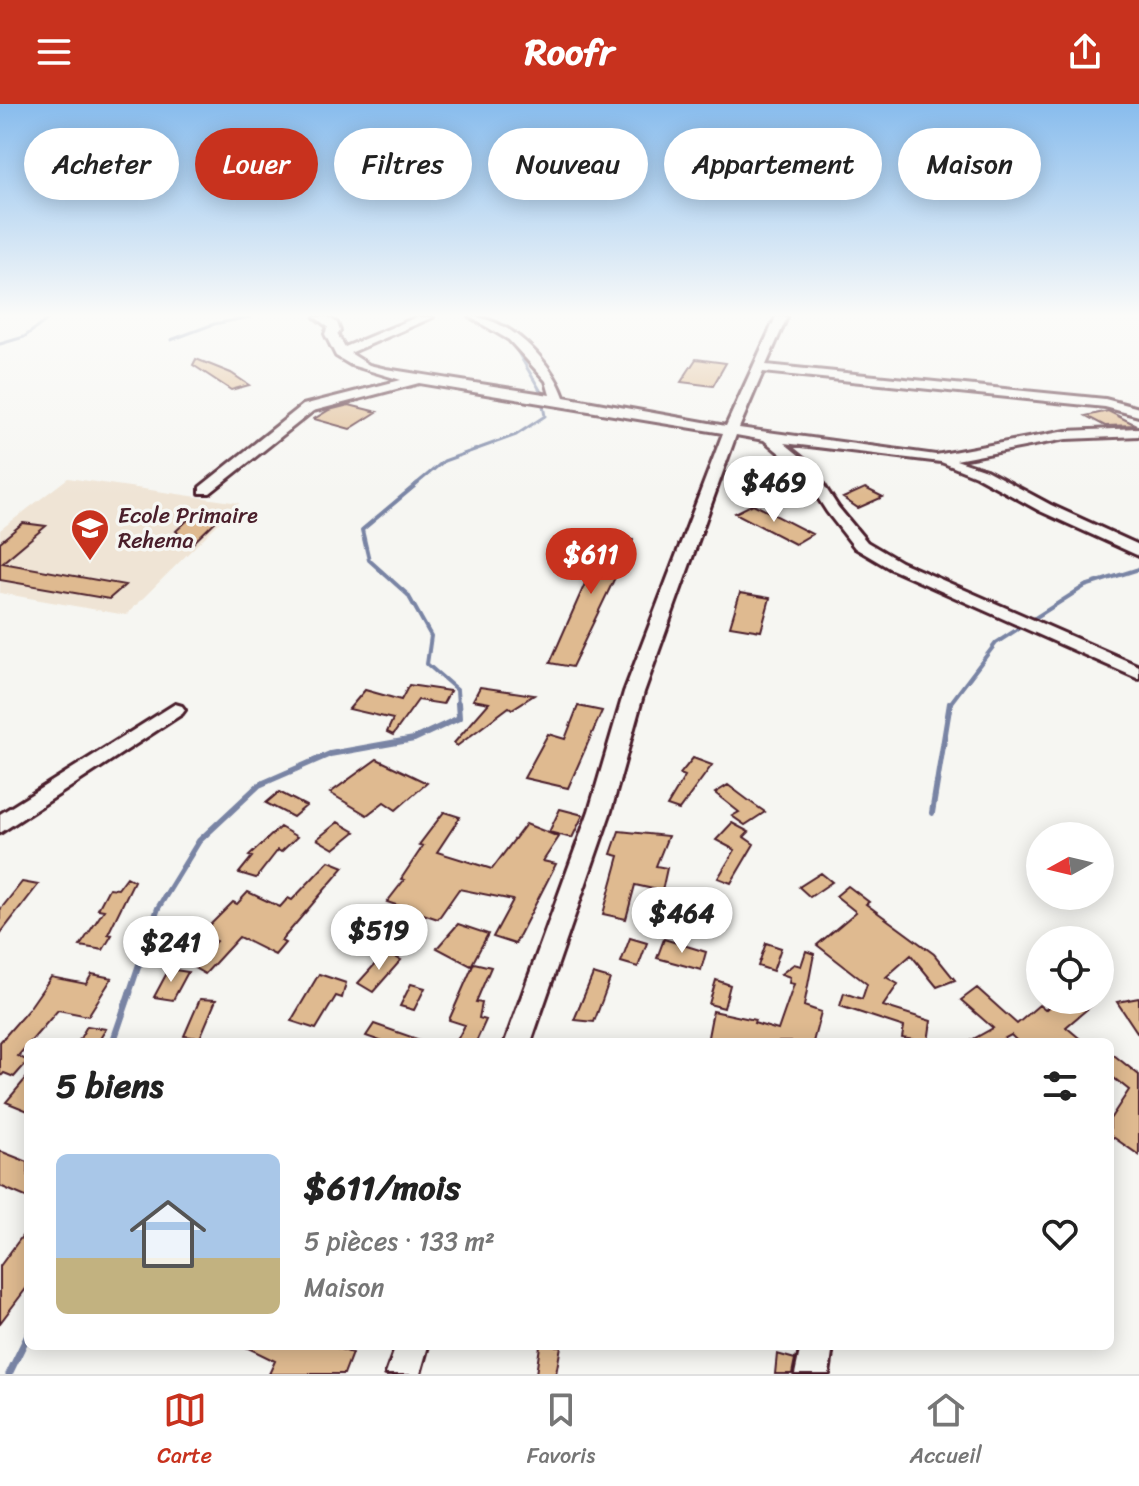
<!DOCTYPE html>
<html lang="fr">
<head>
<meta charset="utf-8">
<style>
  body { margin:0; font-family:Sriracha,sans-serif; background:#f2f2f2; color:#222; height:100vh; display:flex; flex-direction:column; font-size:30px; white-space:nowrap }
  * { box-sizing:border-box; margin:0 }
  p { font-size:26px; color:#767676 }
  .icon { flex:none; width:44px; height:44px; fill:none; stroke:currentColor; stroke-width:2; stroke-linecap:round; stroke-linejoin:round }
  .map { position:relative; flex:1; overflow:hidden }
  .details { position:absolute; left:24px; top:934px; width:1090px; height:312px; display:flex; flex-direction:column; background:#fff; border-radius:12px; box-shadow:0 4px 20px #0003 }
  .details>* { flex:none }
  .hud { position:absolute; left:24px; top:24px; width:1092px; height:72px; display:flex; gap:16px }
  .needle { width:52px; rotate:262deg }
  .tools { position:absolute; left:1026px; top:718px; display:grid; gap:16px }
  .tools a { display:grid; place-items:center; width:88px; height:88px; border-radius:50%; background:#fff; box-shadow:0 4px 20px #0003; font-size:40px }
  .price { position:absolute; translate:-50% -68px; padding:0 18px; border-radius:28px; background:#fff; color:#222; font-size:26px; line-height:52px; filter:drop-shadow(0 2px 4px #0008) }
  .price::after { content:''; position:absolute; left:50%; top:48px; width:24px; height:18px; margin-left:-12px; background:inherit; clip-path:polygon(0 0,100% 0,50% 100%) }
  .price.on { background:#c8321e; color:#fff }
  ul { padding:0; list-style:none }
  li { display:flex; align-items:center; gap:24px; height:200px; padding:0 32px }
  li span { display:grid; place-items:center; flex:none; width:224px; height:160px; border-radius:12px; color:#555 }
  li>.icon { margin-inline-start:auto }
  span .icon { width:96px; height:96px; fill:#fffc; stroke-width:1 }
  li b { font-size:34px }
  h2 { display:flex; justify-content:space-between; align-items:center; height:96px; padding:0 32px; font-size:34px }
  .pill { padding:0 28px; border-radius:36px; background:#fff; box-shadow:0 4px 20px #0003; font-size:28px; line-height:72px }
  .pill.on { background:#c8321e; color:#fff }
  header { display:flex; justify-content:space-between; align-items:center; height:104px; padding:0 32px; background:#c8321e; color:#fff; font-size:36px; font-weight:700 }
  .tabs { display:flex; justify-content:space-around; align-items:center; height:112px; border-top:2px solid #e0e0e0; background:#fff; font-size:22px; color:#767676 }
  .tabs a { display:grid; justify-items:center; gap:4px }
  .tabs .on { color:#c8321e }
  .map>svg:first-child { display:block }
  .built { fill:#efe4d5 }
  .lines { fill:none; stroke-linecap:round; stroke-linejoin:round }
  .stream-far3 { stroke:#7984a4; stroke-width:3 }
  .stream-far2 { stroke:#7984a4; stroke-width:4 }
  .stream-far1 { stroke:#7984a4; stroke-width:6 }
  .stream { stroke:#7984a4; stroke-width:7 }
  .building { fill:#dfba90; stroke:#4a1f2b; stroke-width:2 }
  .minor-casing { stroke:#4a1f2b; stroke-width:6 }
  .minor { fill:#f6f6f2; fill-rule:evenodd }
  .labels { text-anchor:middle; stroke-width:7; stroke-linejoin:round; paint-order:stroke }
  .far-poi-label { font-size:22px; fill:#4a1f2b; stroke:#f6f6f2; text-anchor:start }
</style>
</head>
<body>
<header><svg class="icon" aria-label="menu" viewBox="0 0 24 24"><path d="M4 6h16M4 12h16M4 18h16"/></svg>Roofr<svg class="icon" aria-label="share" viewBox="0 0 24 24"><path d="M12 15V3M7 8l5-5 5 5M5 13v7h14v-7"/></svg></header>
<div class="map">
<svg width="1139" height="1270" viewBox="0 0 1139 1270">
  <rect width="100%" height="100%" fill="#f6f6f2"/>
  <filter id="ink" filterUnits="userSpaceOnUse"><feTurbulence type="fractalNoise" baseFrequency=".0125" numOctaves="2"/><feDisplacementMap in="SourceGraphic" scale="16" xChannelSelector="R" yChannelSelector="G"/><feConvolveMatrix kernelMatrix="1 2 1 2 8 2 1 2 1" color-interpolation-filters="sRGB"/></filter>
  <g filter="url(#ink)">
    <path class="built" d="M68,374L239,399L126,511L0,489V426Z"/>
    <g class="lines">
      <path class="stream-far3" d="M486,213L497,221
        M171,236L214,220L250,213
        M0,240L24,233L51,213
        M415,381L444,357L516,331L545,312L540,286L513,240"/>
      <path class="stream-far2" d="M418,379L362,426L369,456L408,491L431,532L427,560L457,586L458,601
        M949,601L996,539L1085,482L1139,465"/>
      <path class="stream-far1" d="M932,709L950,599
        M129,890L158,804L199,737L259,681L330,650L414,635L459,614L458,599"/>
      <path class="stream" d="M113,938L130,888
        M9,1270L28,1231"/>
    </g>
    <path class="building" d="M196,255L231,269L249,281L231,286L193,261Z
      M696,255L726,259L713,282L681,278Z
      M349,301L377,308L350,325L314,315L329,306Z
      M1108,307L1136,321L1105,322L1086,312Z
      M865,384L883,393L858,404L843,394Z
      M753,400L812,430L795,440L735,409Z
      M194,410L219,414L191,441L176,427Z
      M23,419L46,422L2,459L125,481L109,495L0,476V438Z
      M594,430L633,436L572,563L550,559L598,450L585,448Z
      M740,489L770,494L761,527L730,522Z
      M409,581L450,587L443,600L418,596L393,631L387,628L393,615L349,605L365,586L401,596Z
      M480,583L534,591L512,605L509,603L457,642L454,639L489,599L473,596Z
      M578,602L602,607L568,684L524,674L548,630L565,635Z
      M693,654L712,661L679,706L667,702L685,672L680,670Z
      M377,655L427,679L396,706L384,698L367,711L330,689Z
      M728,681L752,699L765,708L745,721L732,712L739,708L715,689Z
      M279,688L306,702L293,713L266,699Z
      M560,705L583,711L572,734L549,728Z
      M444,708L460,713L437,748L492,765L526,720L559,733L543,757L556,760L515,840L493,833L513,796L459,785L438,815L387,798L404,776L401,775L423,742L419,741Z
      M338,718L355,728L334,745L317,735Z
      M732,719L749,728L744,733L754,740L731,779L718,774L735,746L716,736Z
      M280,723L297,733L281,748L278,746L256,774L239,769L252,753L249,752Z
      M619,727L668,732L656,762L667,764L662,787L635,781L626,815L603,810L619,752L611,750Z
      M329,757L344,763L281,837L285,839L275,851L239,833L205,870L191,862L216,837L201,830L233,798L237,800L248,788L280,803L288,794L292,796Z
      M821,769L832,778L810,793L799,783Z
      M127,773L134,777L108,830L112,831L103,846L80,842L104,806L98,805L109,784L118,785Z
      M22,778L38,781L0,830V806Z
      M848,782L869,798L866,800L934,850L955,876L937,883L911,851L886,873L898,880L883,902L931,917L928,938L902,934L904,923L840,902L844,889L862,895L867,880L817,841L856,808L836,792Z
      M458,820L488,830L471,862L437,844Z
      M630,834L647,839L638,863L621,858Z
      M664,835L706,848L701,866L657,854Z
      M766,839L781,844L773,867L758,862Z
      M806,847L814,850L804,902L821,908L813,938H707L713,907L755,916L754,919L778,926L794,880L789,879L790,873L781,870L794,860L801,862Z
      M386,848L401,856L373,888L358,879Z
      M474,859L491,863L476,898L482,899L479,914L486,916L476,938H456L465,921L449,916Z
      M169,865L188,868L173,896L154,893Z
      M92,870L112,874L88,912L58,906L18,952L28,957L14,973L4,969L0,973V938L28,906L51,873L86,880Z
      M319,870L346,879L342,894L336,892L316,925L291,917Z
      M593,870L610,875L594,918L574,916Z
      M716,876L730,881L724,904L709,900Z
      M411,880L425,884L414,906L400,902Z
      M977,884L1017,920L1039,901L1045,906L1057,896H1098L1066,923L1084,938H1018L1011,931L998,938H968L993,924L961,896Z
      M1139,894V931L1117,898Z
      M200,895L216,896L200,934L184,932Z
      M374,920L420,936L419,938H383L366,932Z
      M87,922L106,925L98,938H78Z
      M1110,948L1139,971V1051L1110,1031V1015L1129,986L1110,971Z
      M28,972V1007L6,998Z
      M0,1047L28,1058V1094L0,1082Z
      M28,1124V1182L0,1219V1162Z
      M244,1242H331L352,1249L344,1270H269L275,1257Z
      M540,1242H561L556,1270H536Z
      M777,1250L795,1255L792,1270H775Z"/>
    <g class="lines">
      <g class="minor-casing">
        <path id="minor" d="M315,213H328L337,219L340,227L337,230L345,243L417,213H433L350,249L369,261L386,265L550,291L546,277L509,236L470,213C509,213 552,258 564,293L726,322L776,213H787L766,261L1105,295L1139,304V312L1105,303L763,268L739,324L936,351L1066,327L1139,324V332L1066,335L956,356L986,366L1051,401L1139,441V452L1040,407L976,372L941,358L784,339L810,360L838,403L867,438L901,458L1139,562V575L889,464L855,444L827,408L800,366L764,336L736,331L644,588L611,707L531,938H505L589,707L624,588L723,329L419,279L313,307L210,389H200V383L303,301L401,276L351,261L336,252L325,230L328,223Z
          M175,600L182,602L185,606L182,610L0,729V710Z
          M396,1242H428L420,1270H386Z
          M801,1242H833L829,1270H795Z"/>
      </g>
      <use href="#minor" class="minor"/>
    </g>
  </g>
  <linearGradient id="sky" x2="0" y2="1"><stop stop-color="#88bced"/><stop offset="0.54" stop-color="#fbfbf9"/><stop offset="1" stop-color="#fbfbf9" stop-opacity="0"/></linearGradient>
  <rect width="1139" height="391" fill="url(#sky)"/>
  <defs>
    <g id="school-pin" transform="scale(2)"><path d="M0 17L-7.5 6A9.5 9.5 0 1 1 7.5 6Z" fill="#c8321e" stroke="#f6f6f2"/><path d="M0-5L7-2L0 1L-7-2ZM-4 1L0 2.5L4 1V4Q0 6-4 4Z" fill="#fff"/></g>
  </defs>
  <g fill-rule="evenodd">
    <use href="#school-pin" x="90" y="424"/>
  </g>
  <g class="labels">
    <g class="far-poi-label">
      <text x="118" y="419">Ecole Primaire<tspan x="118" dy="25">Rehema</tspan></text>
    </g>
  </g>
</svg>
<div class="tools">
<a><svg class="needle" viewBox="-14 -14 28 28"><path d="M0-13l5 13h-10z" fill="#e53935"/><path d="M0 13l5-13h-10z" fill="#767676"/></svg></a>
<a><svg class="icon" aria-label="locate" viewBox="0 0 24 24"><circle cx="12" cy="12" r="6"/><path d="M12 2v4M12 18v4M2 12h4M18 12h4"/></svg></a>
</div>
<b class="price" style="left:774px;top:420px">$469</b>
<b class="price on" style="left:591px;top:492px">$611</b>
<b class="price" style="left:682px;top:851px">$464</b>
<b class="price" style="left:379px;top:868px">$519</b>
<b class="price" style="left:171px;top:880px">$241</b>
<div class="hud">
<a class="pill">Acheter</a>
<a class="pill on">Louer</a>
<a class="pill">Filtres</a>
<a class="pill">Nouveau</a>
<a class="pill">Appartement</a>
<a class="pill">Maison</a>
</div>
<section class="details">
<h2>5 biens<svg class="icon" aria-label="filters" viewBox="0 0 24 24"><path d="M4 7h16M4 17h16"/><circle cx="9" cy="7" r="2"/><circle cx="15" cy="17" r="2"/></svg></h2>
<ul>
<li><span style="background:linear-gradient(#a9c7e8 65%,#c2b280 0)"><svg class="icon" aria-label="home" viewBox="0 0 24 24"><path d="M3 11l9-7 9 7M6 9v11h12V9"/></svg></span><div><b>$611/mois</b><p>5 pièces · 133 m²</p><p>Maison</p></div><svg class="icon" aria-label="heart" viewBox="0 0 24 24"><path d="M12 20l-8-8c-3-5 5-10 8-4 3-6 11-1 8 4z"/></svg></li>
</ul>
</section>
</div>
<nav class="tabs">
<a class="on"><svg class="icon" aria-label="map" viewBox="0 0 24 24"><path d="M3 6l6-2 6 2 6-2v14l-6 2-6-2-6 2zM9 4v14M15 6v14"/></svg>Carte</a>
<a><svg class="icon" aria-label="saved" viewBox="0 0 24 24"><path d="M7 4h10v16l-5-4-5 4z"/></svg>Favoris</a>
<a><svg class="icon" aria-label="home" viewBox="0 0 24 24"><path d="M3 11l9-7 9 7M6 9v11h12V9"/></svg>Accueil</a>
</nav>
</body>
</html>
